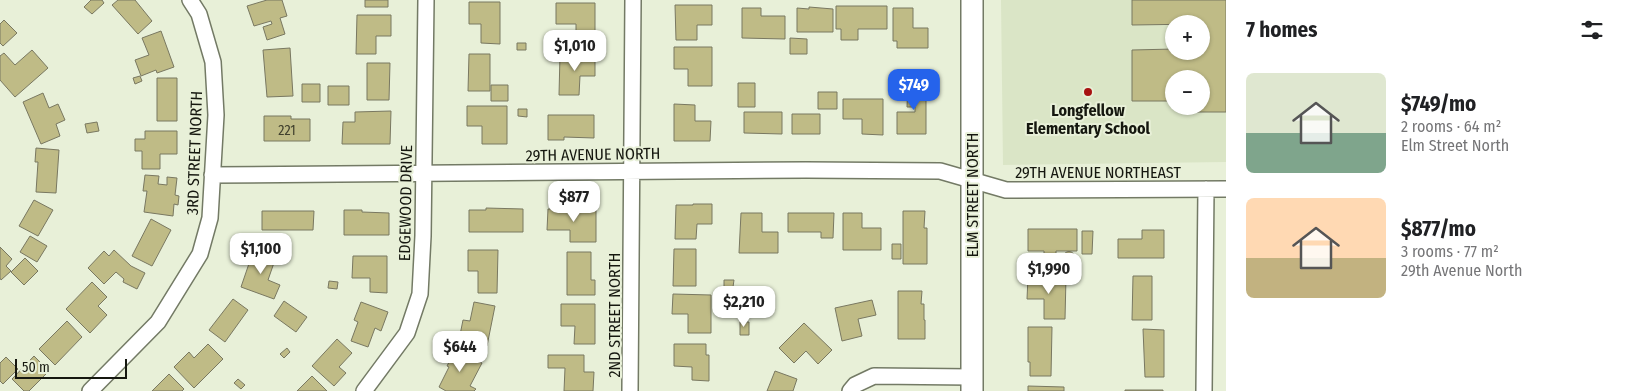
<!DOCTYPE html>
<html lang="en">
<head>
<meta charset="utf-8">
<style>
  body { margin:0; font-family:"Fira Sans Condensed",sans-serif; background:#f6f6f6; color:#202124; height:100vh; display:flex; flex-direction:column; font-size:19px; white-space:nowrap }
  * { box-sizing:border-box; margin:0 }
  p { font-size:16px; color:#757577 }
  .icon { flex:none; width:28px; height:28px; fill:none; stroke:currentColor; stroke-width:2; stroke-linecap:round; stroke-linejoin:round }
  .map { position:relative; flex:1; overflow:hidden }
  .side { display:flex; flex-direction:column; background:#fff; width:400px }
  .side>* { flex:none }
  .fabs { position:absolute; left:1165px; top:15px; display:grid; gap:10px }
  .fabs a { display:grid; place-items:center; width:45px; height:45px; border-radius:50%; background:#fff; box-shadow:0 1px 4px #0004; font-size:25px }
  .scale { position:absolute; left:15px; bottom:12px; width:112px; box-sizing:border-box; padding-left:5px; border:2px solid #15170f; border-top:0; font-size:14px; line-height:18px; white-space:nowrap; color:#15170f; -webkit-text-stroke:4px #e8f0d8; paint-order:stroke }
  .price { position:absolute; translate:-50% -42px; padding:0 11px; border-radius:10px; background:#fff; color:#222; font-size:16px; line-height:32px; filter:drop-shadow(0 1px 2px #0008) }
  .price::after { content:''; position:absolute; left:50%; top:30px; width:15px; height:11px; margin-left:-8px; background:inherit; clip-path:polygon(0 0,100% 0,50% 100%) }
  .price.active { background:#2563eb; color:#fff }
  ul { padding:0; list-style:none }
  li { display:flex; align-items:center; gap:15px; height:125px; padding:0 20px }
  li span { display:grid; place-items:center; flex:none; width:140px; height:100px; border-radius:8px; color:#555 }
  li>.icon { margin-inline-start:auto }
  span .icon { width:60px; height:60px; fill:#fffc; stroke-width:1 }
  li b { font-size:21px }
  h2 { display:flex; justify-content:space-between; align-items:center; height:60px; padding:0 20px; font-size:21px }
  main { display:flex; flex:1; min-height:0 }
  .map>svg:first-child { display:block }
  .built { fill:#dae5c6; fill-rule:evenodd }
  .building { fill:#bfbb86; stroke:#797861 }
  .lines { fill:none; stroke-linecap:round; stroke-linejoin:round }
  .street-casing { stroke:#737a65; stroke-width:18 }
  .secondary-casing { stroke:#737a65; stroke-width:24 }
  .street { stroke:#fff; stroke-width:15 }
  .secondary { stroke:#fff; stroke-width:21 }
  .poi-dot { fill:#a71211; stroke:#e8f0d8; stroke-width:2 }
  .labels { text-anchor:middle; stroke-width:4; stroke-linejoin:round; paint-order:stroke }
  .number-label { font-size:14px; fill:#40402d }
  .poi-label { font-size:16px; font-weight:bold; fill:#15170f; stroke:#e8f0d8 }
  .street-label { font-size:16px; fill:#15170f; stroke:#e8f0d8 }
</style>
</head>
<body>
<main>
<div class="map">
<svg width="1226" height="391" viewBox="0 0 1226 391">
  <rect width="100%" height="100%" fill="#e8f0d8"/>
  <path class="built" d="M1001,0H1226V162L1003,165ZM1174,24H1201V51H1174ZM1174,79H1201V106H1174Z"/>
  <path class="building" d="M91,0H102L104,3L92,14L84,7Z
    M118,0H135L152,21L138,34L112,5Z
    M267,0H282L287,16L280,18L285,34L267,40L263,27L272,24L271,21L254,26L247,6Z
    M365,0H388V7H365Z
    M1132,0H1226V112H1197V106H1201V79H1174V101H1132V50L1174,49V51H1201V24L1132,25Z
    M469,2H500V44L481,43V24H469Z
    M556,3H595V40L576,39V24H556Z
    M675,5H712V25H697V40H676Z
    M836,6H887V29H858V40H841V29H836Z
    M809,7L833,9V32H797V8L809,9Z
    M742,8H761V16H785V39L742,38Z
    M893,8H913V28H928V48H897V41H893Z
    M357,15H391V36H376V54H356Z
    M4,20L17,33L3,46L0,43V24Z
    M161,31L174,67L157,73L156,70L141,76L135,60L149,55L142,38Z
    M790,38L807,39V54H790Z
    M517,43H526V50H517Z
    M674,47H712V86H688V69H674Z
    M290,48L293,96L267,97L263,50Z
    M32,50L48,68L15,97L0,80V56L4,53L15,65Z
    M469,54H490V91H468Z
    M560,55H595V76H580L579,95H559Z
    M367,63H390L389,100H367Z
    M140,76L142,81L135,84L133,78Z
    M157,78H177V121H157Z
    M908,82H926V134H897V112H915V107H907Z
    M738,83H755V107H738Z
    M302,84H320V102H302Z
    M491,85H508V101H491Z
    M328,86H349V105H328Z
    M818,92H837V109H818Z
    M43,93L49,108L58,104L65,120L56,124L60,136L41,144L23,102Z
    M843,99H883V135L862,134V119H843Z
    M674,104L695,105V121H711L710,141H674Z
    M467,106H507V144H482V126H467Z
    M518,109H527V117L518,116Z
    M391,111L390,144H342L343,122H355V112Z
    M744,112H782V134L744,133Z
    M792,114H820V134H792Z
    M548,115H594V138L564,137V140H548Z
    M264,116H291V119H310V141H264Z
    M97,122L99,131L87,133L85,124Z
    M145,131H177V154H160V169H142V151H135V139H145Z
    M36,148L59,150L56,193L36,192L38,162H35Z
    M145,175L159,176L158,184L167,185V177L177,178L175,195L179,196L178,205L174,204L173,216L144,212L147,191H143Z
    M34,200L53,210L38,236L19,226Z
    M693,204H712V224H697L696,239H675L676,205H693Z
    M486,208L523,209V232H469V210H486Z
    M548,209H596V242H570V230H547Z
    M344,210H362V212L389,213V235H344Z
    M262,211H314L313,230H262Z
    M903,211H925L924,228H927V264H903Z
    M741,213H762V232H778V253H739Z
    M788,213H834L833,238H821V232H788Z
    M843,213H862V228H881V250H843Z
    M151,219L171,230L152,266L132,256Z
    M1028,229H1077V251H1056V257H1044V251H1028Z
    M1142,230H1164V258H1118V239H1142Z
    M1082,231H1093L1092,254H1082Z
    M30,236L47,246L37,262L20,252Z
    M892,244H901V259H892Z
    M0,247L12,259L6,266L11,271L1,280L0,278Z
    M254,249L276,257L268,280L280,285L274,299L241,287Z
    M674,249H696V286H673Z
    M114,250L131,266L145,273L137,289L123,282L124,279L116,272L104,284L88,268L104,251L109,256Z
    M468,250H498L497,293H478V271H468Z
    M1063.5 257a5.5 5.5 0 1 1 11 0a5.5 5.5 0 1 1-11 0Z
    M567,252H591V280H595V295H567Z
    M353,256H387V293L370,292V278H352Z
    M25,258L38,271L24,285L11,272Z
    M1133,276H1152V320H1132Z
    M1028,277H1066L1065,319H1044V299H1027Z
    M724,280H734L733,287H724Z
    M329,281L338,282L337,289L328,288Z
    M92,282L107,297L98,306L107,315L90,333L66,309Z
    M898,291H922L921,304H924V320H925V339H898Z
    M673,294L711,295V333H688V314H672Z
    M233,299L248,310L225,342L209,330Z
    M872,300L876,315L858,319L862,336L842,341L835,308Z
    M284,301L307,317L296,332L274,316Z
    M361,302L388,312L381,331L375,328L368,347L351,341L358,322L354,320Z
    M474,302L495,306L487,346L459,340L463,320L470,321Z
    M561,304H595V344H574L575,326H561Z
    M67,321L82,337L55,365L39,349Z
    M740,322H749V335H740Z
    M804,323L832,350L818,364L806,351L794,363L779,348Z
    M1028,327H1052L1051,376H1030V362H1028Z
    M1143,329L1164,330V377H1145Z
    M337,339L352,353L339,367L346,373L334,386L312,366Z
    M208,344L223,359L194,388L174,367L189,352L194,358Z
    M674,344H706V355H709V381L692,380V367L674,366Z
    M287,348L290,352L284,358L280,354Z
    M456,349L482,363L470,386L476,389L474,391H446L439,387L449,367L447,366Z
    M548,355H584V372H594L593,391H564L565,368H548Z
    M34,356L49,371L29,391H24L12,379Z
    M6,357L18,369L3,384L0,381V363Z
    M775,371L797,379L793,391H767Z
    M169,374L184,389L182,391H152Z
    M312,376L327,391H297Z
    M238,379L245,385L241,389L234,383Z
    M1028,386L1064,387V391H1028Z
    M1125,390H1163V391H1125Z"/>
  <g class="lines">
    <g class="street-casing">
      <path id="street" d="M212,175L806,170L940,171L1006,190L1226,189
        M90,391L158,322L200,254L210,218L216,115L213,62L199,14L190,0
        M364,391L407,333L420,294L423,236L426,0
        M630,391L633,0
        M850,391L855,385L874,376L972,377
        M1204,391L1206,189"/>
    </g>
    <g class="secondary-casing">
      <path id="secondary" d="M972,391V0"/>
    </g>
    <use href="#street" class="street"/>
    <use href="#secondary" class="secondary"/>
  </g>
  <circle class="poi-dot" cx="1088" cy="92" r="5"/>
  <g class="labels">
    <g class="number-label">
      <text x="287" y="135">221</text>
    </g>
    <g class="poi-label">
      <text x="1088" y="116">Longfellow<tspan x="1088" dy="18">Elementary School</tspan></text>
    </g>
    <g class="street-label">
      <text transform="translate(194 153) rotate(-88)" y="6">3RD STREET NORTH</text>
      <text transform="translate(593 154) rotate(-1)" y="6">29TH AVENUE NORTH</text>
      <text x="1098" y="178">29TH AVENUE NORTHEAST</text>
      <text transform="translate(972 195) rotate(-90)" y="6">ELM STREET NORTH</text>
      <text transform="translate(405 203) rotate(-89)" y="6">EDGEWOOD DRIVE</text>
      <text transform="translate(614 315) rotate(-90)" y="6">2ND STREET NORTH</text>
    </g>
  </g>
</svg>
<div class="fabs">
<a>+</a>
<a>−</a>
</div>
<div class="scale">50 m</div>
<b class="price" style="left:575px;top:72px">$1,010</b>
<b class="price active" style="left:914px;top:111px">$749</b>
<b class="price" style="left:574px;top:223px">$877</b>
<b class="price" style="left:261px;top:275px">$1,100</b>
<b class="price" style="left:1049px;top:295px">$1,990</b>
<b class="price" style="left:744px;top:328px">$2,210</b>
<b class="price" style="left:460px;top:373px">$644</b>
</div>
<section class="side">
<h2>7 homes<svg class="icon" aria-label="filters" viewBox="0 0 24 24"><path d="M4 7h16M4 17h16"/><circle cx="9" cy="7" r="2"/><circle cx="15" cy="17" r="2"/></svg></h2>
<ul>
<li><span style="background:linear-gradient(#dfe7d0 60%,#7fa58c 0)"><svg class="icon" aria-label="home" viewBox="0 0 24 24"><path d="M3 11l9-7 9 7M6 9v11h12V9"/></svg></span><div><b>$749/mo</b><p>2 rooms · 64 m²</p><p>Elm Street North</p></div></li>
<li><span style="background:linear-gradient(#ffd9b3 60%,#c2b280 0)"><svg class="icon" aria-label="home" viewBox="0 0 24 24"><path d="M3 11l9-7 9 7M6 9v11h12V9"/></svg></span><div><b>$877/mo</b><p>3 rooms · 77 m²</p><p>29th Avenue North</p></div></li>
</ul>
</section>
</main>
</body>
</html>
